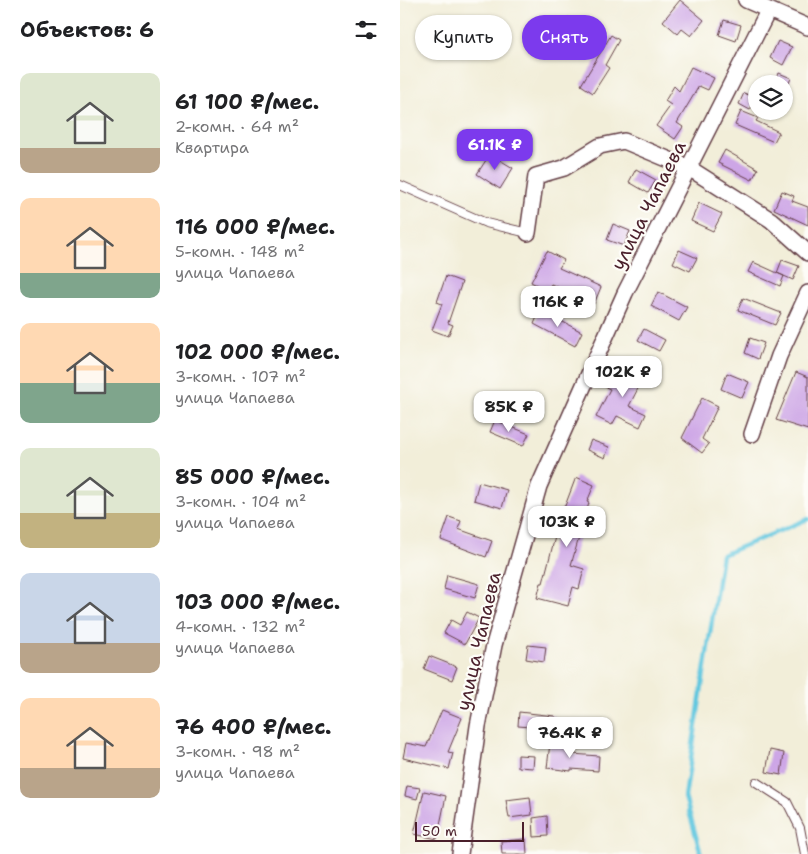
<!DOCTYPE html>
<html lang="ru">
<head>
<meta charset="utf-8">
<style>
  body { margin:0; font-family:"Shantell Sans",sans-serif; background:#f2f2f2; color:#202124; height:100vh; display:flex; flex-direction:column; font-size:19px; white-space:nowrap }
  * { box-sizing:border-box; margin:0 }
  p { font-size:16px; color:#757577 }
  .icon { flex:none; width:28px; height:28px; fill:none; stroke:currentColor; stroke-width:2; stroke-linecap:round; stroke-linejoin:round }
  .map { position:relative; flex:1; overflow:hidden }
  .drawer { display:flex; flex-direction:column; background:#fff; width:400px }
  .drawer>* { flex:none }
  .top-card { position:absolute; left:15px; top:15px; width:318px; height:45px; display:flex; gap:10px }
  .tools { position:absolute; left:348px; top:75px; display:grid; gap:10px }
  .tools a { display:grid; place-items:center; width:45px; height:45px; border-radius:50%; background:#fff; box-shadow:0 1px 4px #0004; font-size:25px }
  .scale { position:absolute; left:15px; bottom:12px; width:109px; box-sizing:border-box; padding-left:5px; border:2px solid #4a1f2b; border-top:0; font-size:14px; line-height:18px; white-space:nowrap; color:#4a1f2b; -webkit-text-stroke:4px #fdfcf7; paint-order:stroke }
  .price { position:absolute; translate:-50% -42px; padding:0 11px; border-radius:10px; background:#fff; color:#222; font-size:16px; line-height:32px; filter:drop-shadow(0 1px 2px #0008) }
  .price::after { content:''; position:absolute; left:50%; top:30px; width:15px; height:11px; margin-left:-8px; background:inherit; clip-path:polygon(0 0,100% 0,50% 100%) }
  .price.selected { background:#7c3aed; color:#fff }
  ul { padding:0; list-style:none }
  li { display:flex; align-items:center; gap:15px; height:125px; padding:0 20px }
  li span { display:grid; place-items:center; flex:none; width:140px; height:100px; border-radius:10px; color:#555 }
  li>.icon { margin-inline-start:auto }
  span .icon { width:60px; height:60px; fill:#fffc; stroke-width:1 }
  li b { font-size:21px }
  h2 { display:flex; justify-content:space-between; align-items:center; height:60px; padding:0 20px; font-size:21px }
  .tag { padding:0 18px; border-radius:22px; background:#fff; box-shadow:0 1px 4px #0004; font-size:18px; line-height:45px }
  .tag.selected { background:#7c3aed; color:#fff }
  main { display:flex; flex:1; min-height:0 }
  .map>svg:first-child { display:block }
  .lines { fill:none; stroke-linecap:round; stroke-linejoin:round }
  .stream { stroke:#61c7df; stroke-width:4.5 }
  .building { fill:#cda6e6 }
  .service-casing { stroke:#633e45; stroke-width:10 }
  .minor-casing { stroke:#633e45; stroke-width:18 }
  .service { stroke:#fff; stroke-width:8 }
  .minor { stroke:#fff; stroke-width:15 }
  .labels { text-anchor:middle; stroke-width:4.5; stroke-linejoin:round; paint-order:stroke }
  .street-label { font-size:19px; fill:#4a1f2b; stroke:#fdfcf7 }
</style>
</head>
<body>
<main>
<section class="drawer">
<h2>Объектов: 6<svg class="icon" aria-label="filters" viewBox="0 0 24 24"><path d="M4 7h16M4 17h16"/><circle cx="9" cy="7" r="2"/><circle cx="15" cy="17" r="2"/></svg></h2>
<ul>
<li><span style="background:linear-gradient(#dfe7d0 75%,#b9a48a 0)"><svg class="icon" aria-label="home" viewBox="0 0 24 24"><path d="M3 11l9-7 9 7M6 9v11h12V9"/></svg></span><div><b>61 100 ₽/мес.</b><p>2-комн. · 64 m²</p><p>Квартира</p></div></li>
<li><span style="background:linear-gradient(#ffd9b3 75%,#7fa58c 0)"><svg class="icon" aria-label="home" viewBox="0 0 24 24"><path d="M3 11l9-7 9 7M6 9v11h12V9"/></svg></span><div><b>116 000 ₽/мес.</b><p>5-комн. · 148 m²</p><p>улица Чапаева</p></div></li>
<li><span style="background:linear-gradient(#ffd9b3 60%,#7fa58c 0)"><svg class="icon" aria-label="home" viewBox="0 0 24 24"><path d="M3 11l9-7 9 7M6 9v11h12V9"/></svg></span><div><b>102 000 ₽/мес.</b><p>3-комн. · 107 m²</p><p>улица Чапаева</p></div></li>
<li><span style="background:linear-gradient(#dfe7d0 65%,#c2b280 0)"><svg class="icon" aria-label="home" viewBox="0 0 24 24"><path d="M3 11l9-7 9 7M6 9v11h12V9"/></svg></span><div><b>85 000 ₽/мес.</b><p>3-комн. · 104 m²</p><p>улица Чапаева</p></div></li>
<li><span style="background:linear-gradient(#c9d6e8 70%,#b9a48a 0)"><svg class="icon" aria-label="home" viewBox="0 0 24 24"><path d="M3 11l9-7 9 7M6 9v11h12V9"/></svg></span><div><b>103 000 ₽/мес.</b><p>4-комн. · 132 m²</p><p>улица Чапаева</p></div></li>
<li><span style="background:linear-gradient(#ffd9b3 70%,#b9a48a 0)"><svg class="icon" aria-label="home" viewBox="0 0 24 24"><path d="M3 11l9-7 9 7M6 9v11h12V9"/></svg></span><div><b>76 400 ₽/мес.</b><p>3-комн. · 98 m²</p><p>улица Чапаева</p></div></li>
</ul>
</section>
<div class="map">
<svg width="408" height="854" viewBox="0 0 408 854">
  <rect width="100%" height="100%" fill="#fdfcf7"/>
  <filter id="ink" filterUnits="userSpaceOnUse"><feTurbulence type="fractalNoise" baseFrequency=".02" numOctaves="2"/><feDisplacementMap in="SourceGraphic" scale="10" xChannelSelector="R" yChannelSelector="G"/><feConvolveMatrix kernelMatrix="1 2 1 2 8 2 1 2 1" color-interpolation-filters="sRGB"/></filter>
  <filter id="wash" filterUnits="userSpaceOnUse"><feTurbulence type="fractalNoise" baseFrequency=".0096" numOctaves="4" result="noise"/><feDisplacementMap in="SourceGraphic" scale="20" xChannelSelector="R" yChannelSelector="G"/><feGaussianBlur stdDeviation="1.12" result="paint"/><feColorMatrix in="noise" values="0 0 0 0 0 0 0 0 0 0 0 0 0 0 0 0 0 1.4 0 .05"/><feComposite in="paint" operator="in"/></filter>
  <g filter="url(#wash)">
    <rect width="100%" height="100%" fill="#f2eed9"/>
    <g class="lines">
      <path class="stream" d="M301,854L285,797L322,555L408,519"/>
    </g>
    <g id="blocks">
      <path class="building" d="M280,0L304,20L291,36L282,29L278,34L263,21Z
        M168,17L186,28L173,51L154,40Z
        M324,20L341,25L336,41L319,35Z
        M211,35L219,40L205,65L209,68L193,93L181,85Z
        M378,41L392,47L383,65L370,58Z
        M291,67L314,78L308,90L299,86L277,123L283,127L275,139L256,126L271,105L265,101L274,86L279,91Z
        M379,73L391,78L387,88L384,86V84L375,83Z
        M344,93L356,98L350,110L339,104Z
        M341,111L358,118L356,121L379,132L374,142L335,125Z
        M325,150L358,169L352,180L318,163Z
        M90,154L113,168L100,189L77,174Z
        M236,169L256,180L248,193L229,182Z
        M382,191L394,196L392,201L408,207V225L374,209Z
        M299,203L322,214L313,231L291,221Z
        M213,224L230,231L224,246L207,240Z
        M279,250L297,258L290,271L273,263Z
        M147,251L164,260L159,268L201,287L194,304L151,284L148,291L131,282Z
        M382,260L399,266L393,280L377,273Z
        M353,262L384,276L380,286L348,272Z
        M46,276L62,282L48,323L53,325L48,336L32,330L42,304L37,302Z
        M258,292L287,307L279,321L251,306Z
        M343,298L381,313L375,325L338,310Z
        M140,310L182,332L175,346L134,324Z
        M244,329L265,340L259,351L238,340Z
        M350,338L364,343L358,359L345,353Z
        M229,364L246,373L229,406L246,414L240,427L217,416L212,425L196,417L210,389L205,387L210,377L220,382Z
        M396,372L408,377V430L376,420Z
        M327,373L349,382L342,398L321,389Z
        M302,398L318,406L302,439L309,444L302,453L282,438Z
        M95,420L129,434L123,446L90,432Z
        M191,440L209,447L205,458L187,450Z
        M176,477L194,485L187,502L189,503L171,565L184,569L179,589L173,587L168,606L137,598L141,583H143L163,506H165Z
        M79,482L107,490L102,508L74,500Z
        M49,517L61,521L58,529L92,541L86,557L41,540Z
        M47,575L79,584L75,598L44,589Z
        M67,612L79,618L65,644L44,633L51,620L60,625Z
        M128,645L146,647L144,662L126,659Z
        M29,656L57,667L52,680L24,669Z
        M42,710L62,718L48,752L53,753L49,769L3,758L6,743L26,747Z
        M119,712L155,716L154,729L118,726Z
        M150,743L173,746L172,754L199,756L198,771L171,769V771L147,768Z
        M370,750L384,753L381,775L366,772Z
        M118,755L134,756L133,768L118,767Z
        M7,786L20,788L17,799L5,796Z
        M24,791L46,796L37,839L14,834Z
        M130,797L132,815L109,818L106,800Z
        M147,816L148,836L134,837L133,818Z
        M126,839L127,854H102L101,841Z"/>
    </g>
  </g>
  <g filter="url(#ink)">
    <use href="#blocks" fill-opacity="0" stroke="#633e45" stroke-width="1"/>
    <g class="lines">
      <g class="service-casing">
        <path id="service" d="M0,185L86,223L128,233
          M356,782L387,802L400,828L405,854"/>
      </g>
      <g class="minor-casing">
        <path id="minor" d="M346,0L408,27
          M128,233L136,176L164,168L200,146L224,141L289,168L371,220L408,253
          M352,434L379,356L408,293
          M60,854L78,726L94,645L139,486L225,293L368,11"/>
      </g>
      <use href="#service" class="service"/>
      <use href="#minor" class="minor"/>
    </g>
  </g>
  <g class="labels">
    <g class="street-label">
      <text transform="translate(248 205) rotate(-63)" y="7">улица Чапаева</text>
      <text transform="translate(78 641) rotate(-77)" y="7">улица Чапаева</text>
    </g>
  </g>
</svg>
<div class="tools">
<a><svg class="icon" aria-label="layers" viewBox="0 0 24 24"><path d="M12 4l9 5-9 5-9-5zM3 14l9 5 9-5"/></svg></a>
</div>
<div class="scale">50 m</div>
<b class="price selected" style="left:95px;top:171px">61.1K ₽</b>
<b class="price" style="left:158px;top:328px">116K ₽</b>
<b class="price" style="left:223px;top:398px">102K ₽</b>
<b class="price" style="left:109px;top:433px">85K ₽</b>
<b class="price" style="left:167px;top:548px">103K ₽</b>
<b class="price" style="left:170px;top:759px">76.4K ₽</b>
<div class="top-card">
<a class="tag">Купить</a>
<a class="tag selected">Снять</a>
</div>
</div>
</main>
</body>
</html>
